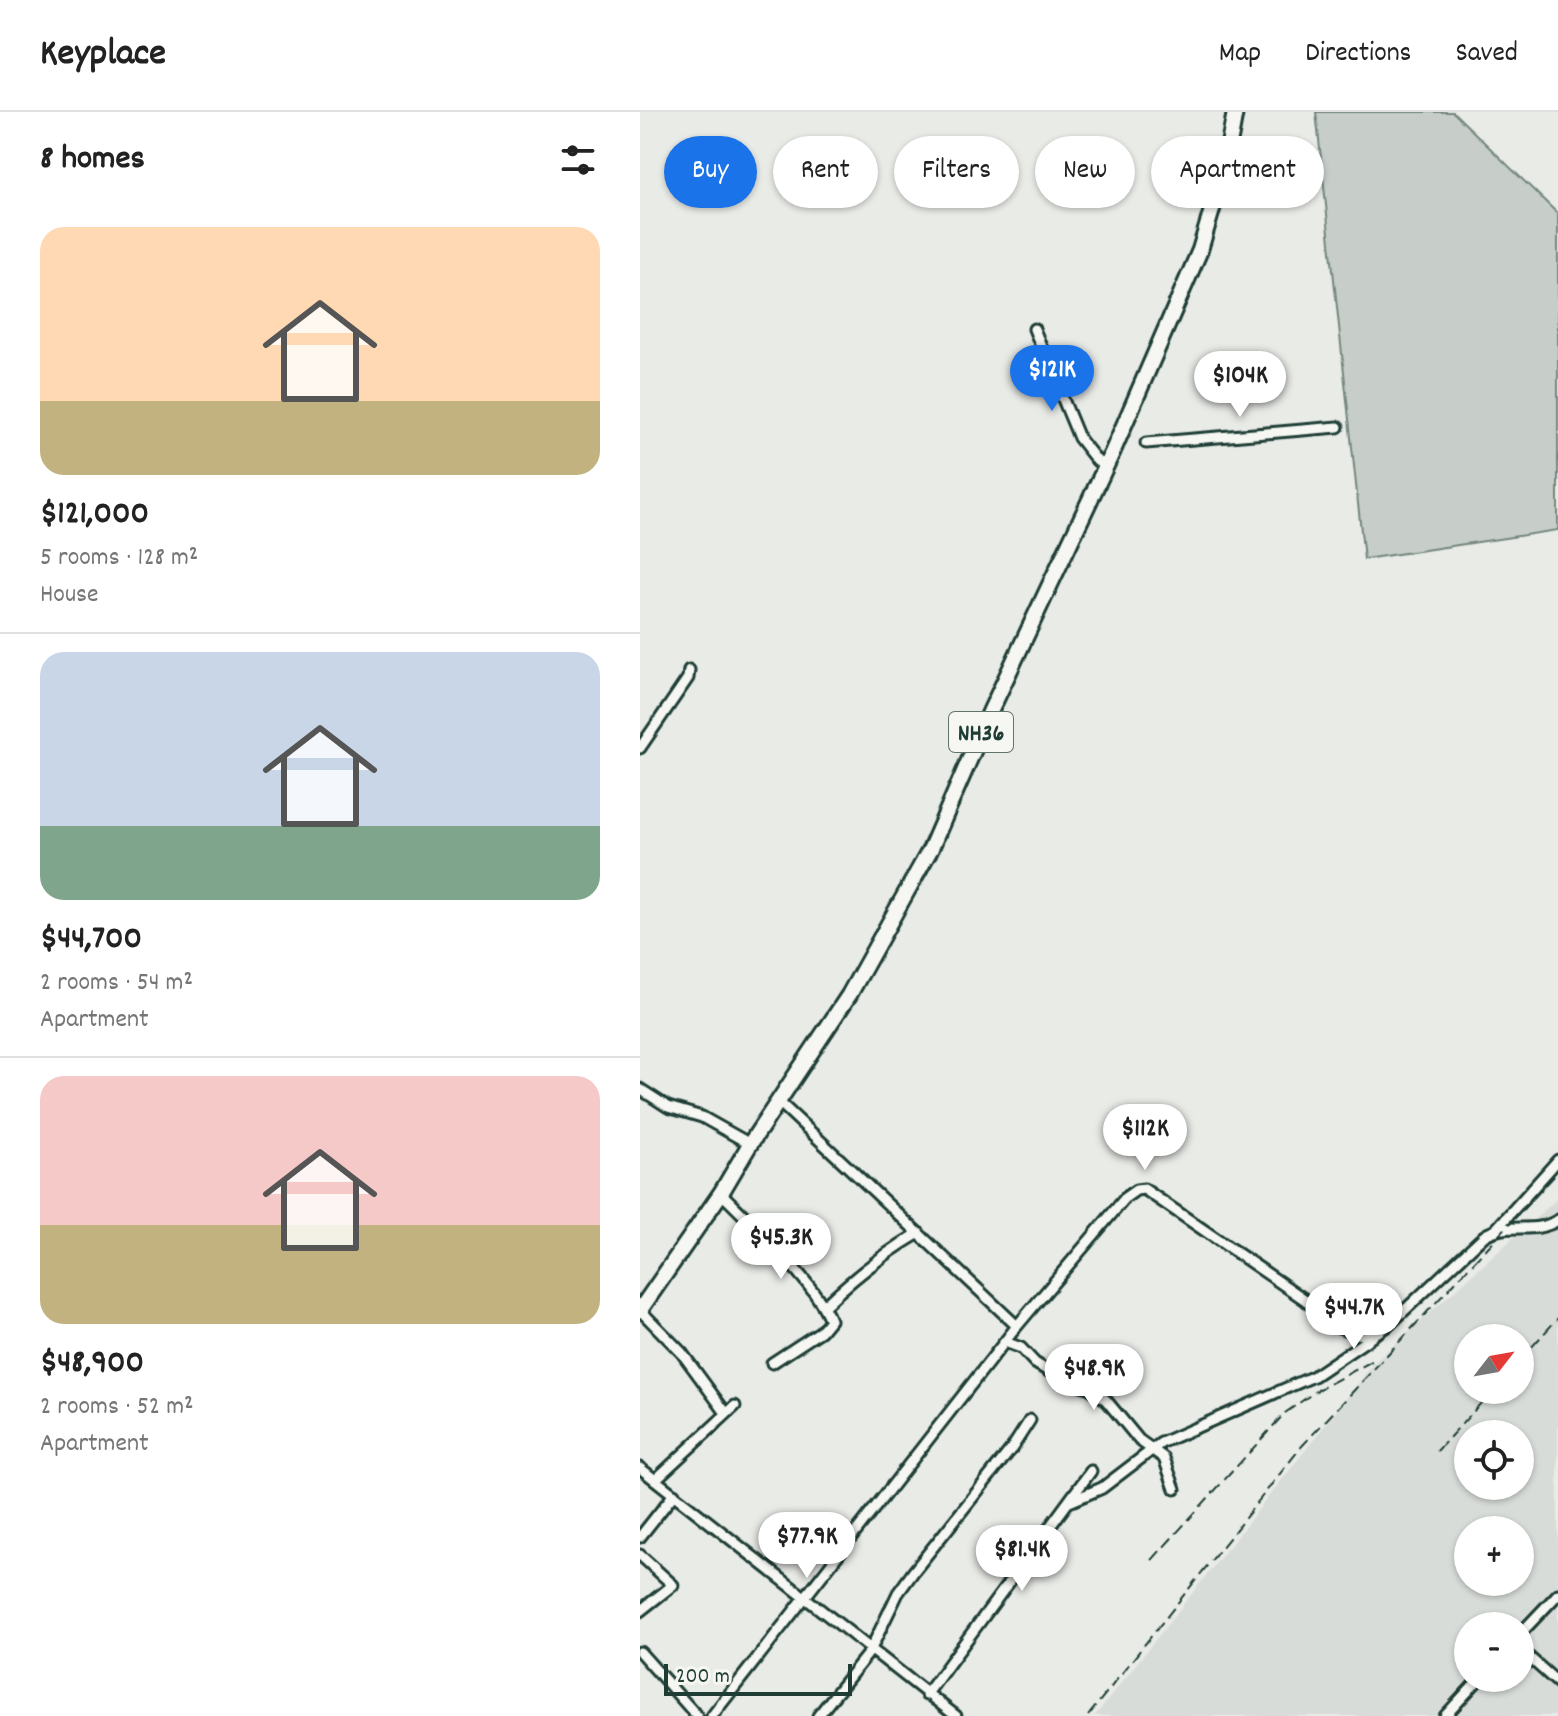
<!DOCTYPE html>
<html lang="en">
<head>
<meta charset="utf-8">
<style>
  body { margin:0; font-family:Dekko,sans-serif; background:#f2f2f2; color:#222; height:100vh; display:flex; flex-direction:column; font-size:30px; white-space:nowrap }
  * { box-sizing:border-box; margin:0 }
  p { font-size:26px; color:#767676 }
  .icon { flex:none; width:44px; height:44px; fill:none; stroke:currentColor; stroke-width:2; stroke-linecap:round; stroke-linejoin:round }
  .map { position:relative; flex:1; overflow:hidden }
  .details { display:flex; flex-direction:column; background:#fff; width:640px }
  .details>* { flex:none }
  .guide { position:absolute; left:24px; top:24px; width:760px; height:72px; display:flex; gap:16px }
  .needle { width:52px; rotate:59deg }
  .tools { position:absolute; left:814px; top:1212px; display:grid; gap:16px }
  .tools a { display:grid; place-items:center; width:80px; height:80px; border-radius:50%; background:#fff; box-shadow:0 2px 6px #0004; font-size:40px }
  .scale { position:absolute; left:24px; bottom:20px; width:188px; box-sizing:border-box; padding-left:8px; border:4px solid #1f3d34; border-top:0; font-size:22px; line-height:28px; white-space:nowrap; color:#1f3d34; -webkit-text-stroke:6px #f6f6f2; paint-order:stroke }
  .price { position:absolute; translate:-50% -68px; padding:0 18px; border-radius:28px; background:#fff; color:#222; font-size:26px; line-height:52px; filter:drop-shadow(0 2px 4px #0008) }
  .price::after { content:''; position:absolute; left:50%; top:48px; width:24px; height:18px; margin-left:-12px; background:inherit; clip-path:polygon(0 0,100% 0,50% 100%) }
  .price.on { background:#1a73e8; color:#fff }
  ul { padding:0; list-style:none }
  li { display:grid; align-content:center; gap:16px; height:424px; padding:0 40px }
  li+li { border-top:2px solid #e0e0e0 }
  li span { display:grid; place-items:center; height:248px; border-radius:24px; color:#555 }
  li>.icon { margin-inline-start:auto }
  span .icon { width:144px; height:144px; fill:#fffc; stroke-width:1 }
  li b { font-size:34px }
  h2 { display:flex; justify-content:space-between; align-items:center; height:96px; padding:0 40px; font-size:34px }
  .chip { padding:0 28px; border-radius:36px; background:#fff; box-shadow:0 2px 6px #0004; font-size:28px; line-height:72px }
  .chip.on { background:#1a73e8; color:#fff }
  header { display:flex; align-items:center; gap:48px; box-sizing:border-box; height:112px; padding:0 40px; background:#fff; border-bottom:2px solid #e0e0e0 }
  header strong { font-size:38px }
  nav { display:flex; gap:44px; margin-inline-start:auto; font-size:28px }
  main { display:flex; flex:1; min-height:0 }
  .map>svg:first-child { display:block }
  .built { fill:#d8dcd8; fill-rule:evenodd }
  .green { fill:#c7cec9; stroke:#73867e; stroke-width:2 }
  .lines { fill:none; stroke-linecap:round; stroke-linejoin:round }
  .minor-casing { stroke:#1f3d34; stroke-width:15 }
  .highway-casing { stroke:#1f3d34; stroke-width:20 }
  .minor { stroke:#f6f6f2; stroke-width:9 }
  .highway { stroke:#f6f6f2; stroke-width:14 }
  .rail { stroke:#1f3d34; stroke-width:2; stroke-dasharray:12 6; stroke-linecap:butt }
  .labels { text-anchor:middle; stroke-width:7; stroke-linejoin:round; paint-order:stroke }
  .shield { fill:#f6f6f2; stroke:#60746d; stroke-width:2 }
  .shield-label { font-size:24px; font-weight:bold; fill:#1f3d34 }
</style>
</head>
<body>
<header>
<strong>Keyplace</strong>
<nav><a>Map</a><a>Directions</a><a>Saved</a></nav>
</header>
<main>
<section class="details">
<h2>8 homes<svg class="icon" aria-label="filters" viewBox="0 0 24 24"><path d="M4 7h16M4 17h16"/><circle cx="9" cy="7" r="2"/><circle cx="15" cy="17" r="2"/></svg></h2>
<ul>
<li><span style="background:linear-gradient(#ffd9b3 70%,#c2b280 0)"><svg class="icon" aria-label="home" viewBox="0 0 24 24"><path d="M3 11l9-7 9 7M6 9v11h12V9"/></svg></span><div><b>$121,000</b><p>5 rooms · 128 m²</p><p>House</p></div></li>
<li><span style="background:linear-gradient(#c9d6e8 70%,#7fa58c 0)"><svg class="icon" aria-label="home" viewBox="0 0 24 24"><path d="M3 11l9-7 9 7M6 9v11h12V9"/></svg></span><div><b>$44,700</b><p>2 rooms · 54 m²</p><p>Apartment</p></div></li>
<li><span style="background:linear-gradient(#f6c9c9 60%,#c2b280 0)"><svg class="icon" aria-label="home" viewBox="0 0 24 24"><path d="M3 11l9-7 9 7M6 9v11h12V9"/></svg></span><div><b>$48,900</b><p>2 rooms · 52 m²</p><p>Apartment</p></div></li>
</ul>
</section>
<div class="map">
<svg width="918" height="1604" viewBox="0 0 918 1604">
  <rect width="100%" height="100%" fill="#e9ebe7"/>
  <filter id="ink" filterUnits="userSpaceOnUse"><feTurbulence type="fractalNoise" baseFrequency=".0125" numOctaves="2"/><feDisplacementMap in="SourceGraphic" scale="16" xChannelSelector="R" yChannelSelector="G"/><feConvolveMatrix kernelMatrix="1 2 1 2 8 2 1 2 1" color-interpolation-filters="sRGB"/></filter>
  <g filter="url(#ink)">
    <path class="built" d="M918,1086V1604H455L735,1250ZM828,1226H880V1278H828ZM828,1322H880V1374H828ZM828,1418H880V1470H828ZM828,1514H880V1566H828Z"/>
    <path class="green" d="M676,0H813L918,102V418L724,447Z"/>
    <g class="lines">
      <g class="minor-casing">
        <path id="minor" d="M394,217L439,326L457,349L466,354
          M506,331L698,315
          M0,636L48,566L49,558
          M0,977L28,995L62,1005L110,1032
          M139,990L377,1214
          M81,1081C111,1111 175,1170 190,1208L181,1219L132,1251
          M857,1116L918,1048
          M184,1194C213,1166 245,1141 279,1121
          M680,1195C713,1212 728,1210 761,1198
          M0,1198L42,1241L86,1301
          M365,1230L381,1236L395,1251L418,1265L450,1276L466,1288L499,1328L524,1346L535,1377
          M0,1356L316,1604
          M15,1368L95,1294
          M429,1390L462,1376L521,1331L674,1264L733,1224
          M0,1425L34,1382
          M0,1443L33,1473L0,1499
          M880,1522L918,1482
          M880,1537L918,1571
          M0,1540L57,1604
          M286,1583L451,1359
          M72,1604L377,1214L486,1085L496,1078L504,1077L664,1187L697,1214L717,1222L728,1223L738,1220L751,1211L844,1124C868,1108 893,1124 918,1108
          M178,1604L230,1539L258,1481L274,1459L372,1336L390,1308
          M805,1604L840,1566"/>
      </g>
      <g class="highway-casing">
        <path id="highway" d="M0,1198L81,1081L110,1032L209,883L291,736L351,598L472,341L560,138L585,54L595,0"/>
      </g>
      <use href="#minor" class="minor"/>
      <use href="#highway" class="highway"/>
      <path class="rail" d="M880,1248L918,1206
        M797,1339L853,1278
        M512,1448L645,1301L676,1279L732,1249
        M448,1604L662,1334L918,1060"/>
    </g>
  </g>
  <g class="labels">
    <rect class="shield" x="309" y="600" width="64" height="40" rx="6"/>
    <g class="shield-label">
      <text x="341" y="628">NH36</text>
    </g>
  </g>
</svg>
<div class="tools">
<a><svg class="needle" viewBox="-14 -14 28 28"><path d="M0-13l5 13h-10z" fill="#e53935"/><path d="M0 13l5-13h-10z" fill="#767676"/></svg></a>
<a><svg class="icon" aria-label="locate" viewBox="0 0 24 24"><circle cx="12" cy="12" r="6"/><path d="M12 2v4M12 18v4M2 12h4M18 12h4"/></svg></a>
<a>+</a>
<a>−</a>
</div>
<div class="scale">200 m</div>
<b class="price on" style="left:412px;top:301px">$121K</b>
<b class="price" style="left:600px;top:307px">$104K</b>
<b class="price" style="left:505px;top:1060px">$112K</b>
<b class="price" style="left:141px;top:1169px">$45.3K</b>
<b class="price" style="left:714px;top:1239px">$44.7K</b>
<b class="price" style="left:454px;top:1300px">$48.9K</b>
<b class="price" style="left:167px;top:1468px">$77.9K</b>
<b class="price" style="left:382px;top:1481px">$81.4K</b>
<div class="guide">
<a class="chip on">Buy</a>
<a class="chip">Rent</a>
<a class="chip">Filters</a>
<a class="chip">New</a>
<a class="chip">Apartment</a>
</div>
</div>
</main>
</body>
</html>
